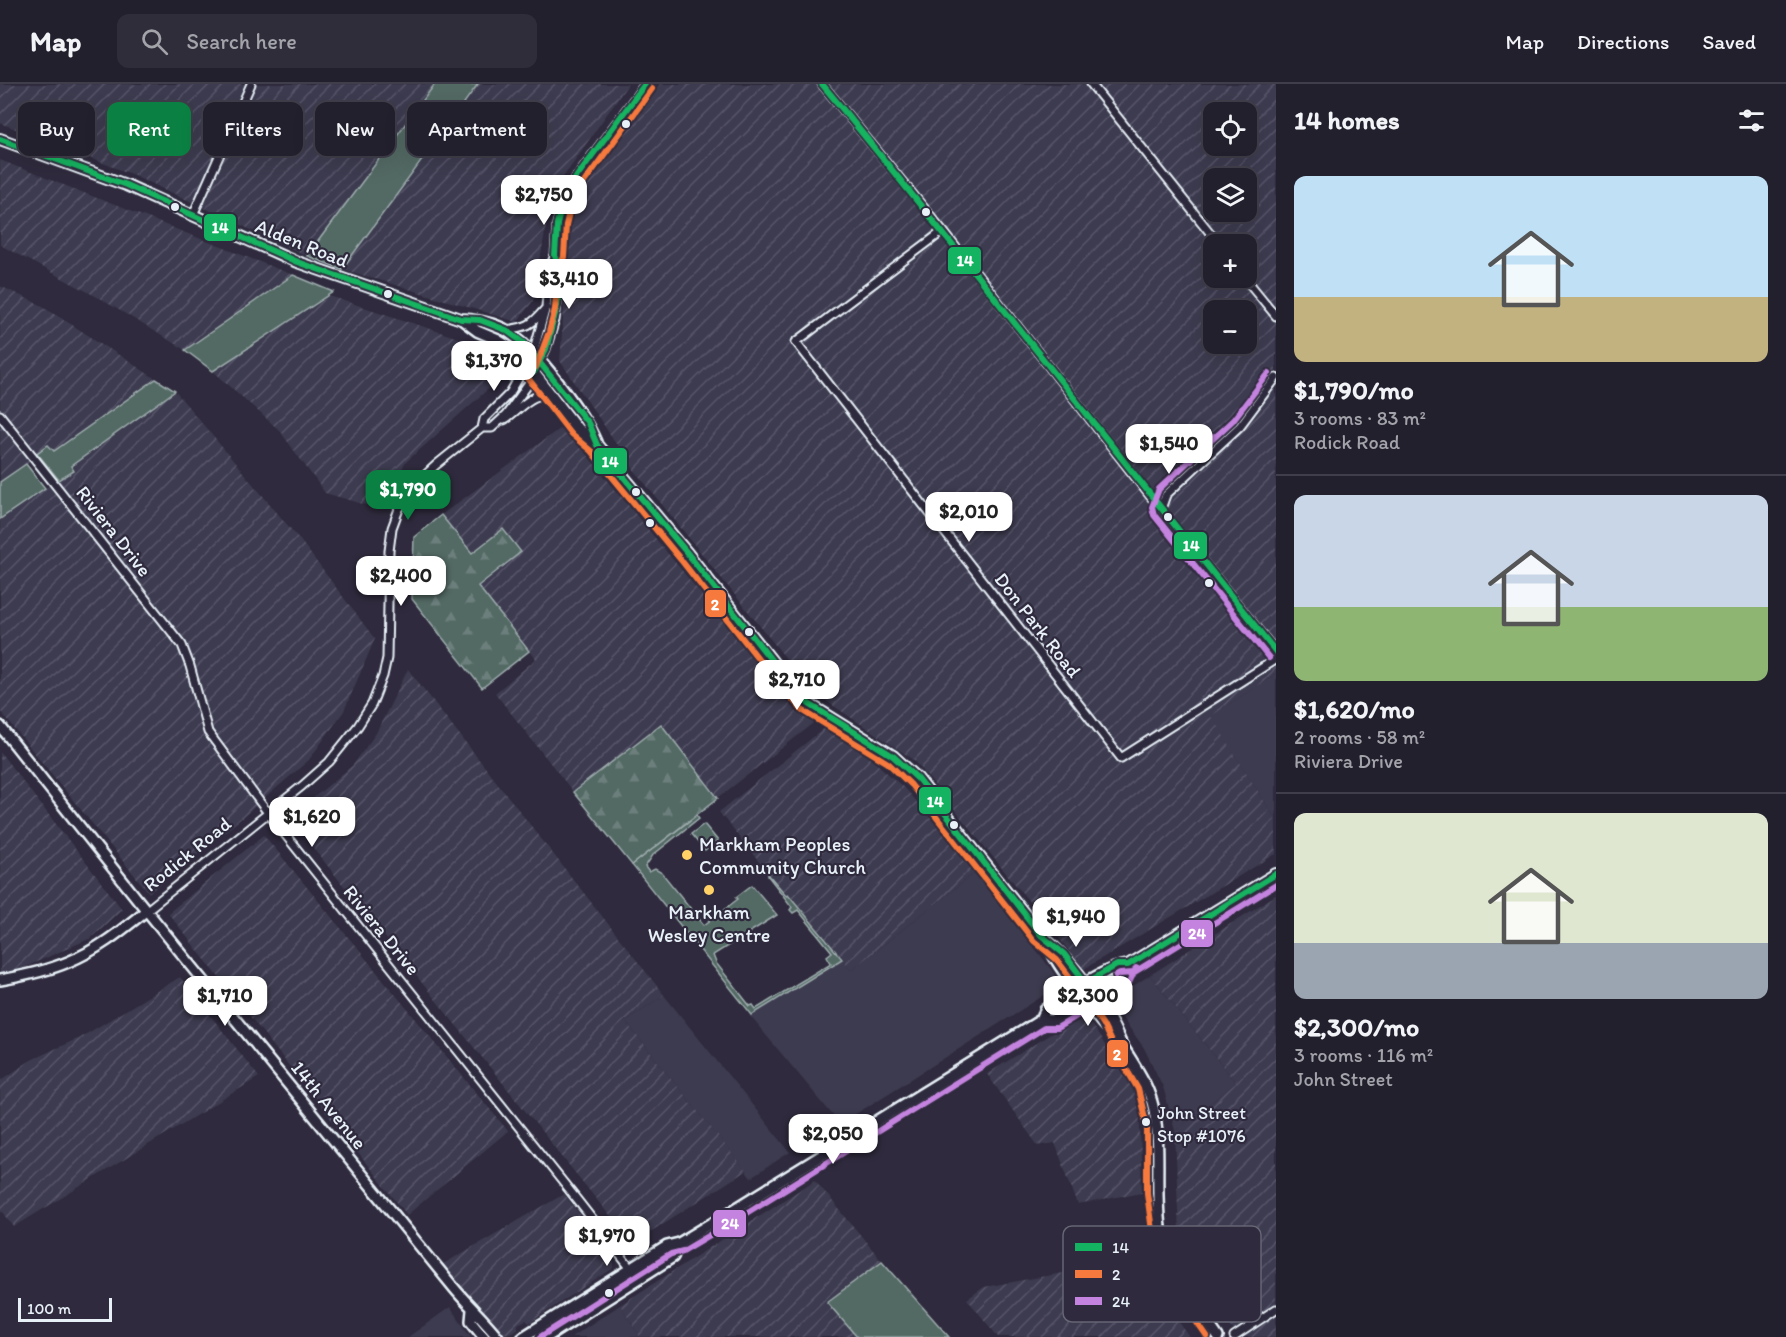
<!DOCTYPE html>
<html lang="en">
<head>
<meta charset="utf-8">
<style>
  body { margin:0; font-family:Itim,sans-serif; background:#2f2d3a; color:#f1f3f6; height:100vh; display:flex; flex-direction:column; font-size:22px; white-space:nowrap }
  * { box-sizing:border-box; margin:0 }
  p { font-size:20px; color:#a3a3aa }
  .icon { flex:none; width:33px; height:33px; fill:none; stroke:currentColor; stroke-width:2; stroke-linecap:round; stroke-linejoin:round }
  .map { position:relative; flex:1; overflow:hidden }
  .panel { display:flex; flex-direction:column; background:#23202e; width:510px }
  .panel>* { flex:none }
  .banner { position:absolute; left:18px; top:18px; width:570px; height:54px; display:flex; gap:12px }
  .tools { position:absolute; left:1203px; top:18px; display:grid; gap:12px }
  .tools a { display:grid; place-items:center; width:54px; height:54px; border-radius:12px; background:#23202e; box-shadow:0 6px 24px #0002,0 0 0 2px #403e4a; font-size:30px }
  .scale { position:absolute; left:18px; bottom:15px; width:94px; box-sizing:border-box; padding-left:6px; border:3px solid #e8f1f8; border-top:0; font-size:16px; line-height:21px; white-space:nowrap; color:#e8f1f8; -webkit-text-stroke:4px #2f2a3d; paint-order:stroke }
  .price { position:absolute; translate:-50% -51px; padding:0 14px; border-radius:12px; background:#fff; color:#222; font-size:20px; line-height:39px; filter:drop-shadow(0 2px 3px #0008) }
  .price::after { content:''; position:absolute; left:50%; top:36px; width:18px; height:14px; margin-left:-9px; background:inherit; clip-path:polygon(0 0,100% 0,50% 100%) }
  .price.active { background:#0b8043; color:#fff }
  ul { padding:0; list-style:none }
  li { display:grid; align-content:center; gap:12px; height:318px; padding:0 18px }
  li+li { border-top:2px solid #403e4a }
  li span { display:grid; place-items:center; height:186px; border-radius:12px; color:#555 }
  li>.icon { margin-inline-start:auto }
  span .icon { width:108px; height:108px; fill:#fffc; stroke-width:1 }
  li b { font-size:26px }
  h2 { display:flex; justify-content:space-between; align-items:center; height:72px; padding:0 18px; font-size:26px }
  .pill { padding:0 21px; border-radius:12px; background:#23202e; box-shadow:0 6px 24px #0002,0 0 0 2px #403e4a; font-size:21px; line-height:54px }
  .pill.active { background:#0b8043; color:#fff }
  header { display:flex; align-items:center; gap:36px; box-sizing:border-box; height:84px; padding:0 30px; background:#23202e; border-bottom:2px solid #403e4a }
  header strong { font-size:28px }
  nav { display:flex; gap:33px; margin-inline-start:auto; font-size:21px }
  .search { width:420px; height:54px; background:#2f2d3a; display:flex; align-items:center; gap:15px; box-sizing:border-box; padding:0 21px; border-radius:12px; color:#a3a3aa; font-size:22px }
  main { display:flex; flex:1; min-height:0 }
  .map>svg:first-child { display:block }
  .built { fill:#3d3a50 }
  .industrial { fill:url(#industrial-furrows); fill-rule:evenodd }
  .green { fill:#536964; stroke:#9eadae; stroke-width:1.5 }
  .forest { fill:url(#forest-firs); stroke:#9eadae; stroke-width:1.5 }
  .lines { fill:none; stroke-linecap:round; stroke-linejoin:round }
  .minor-casing { stroke:#e8f1f8; stroke-width:11 }
  .major-casing { stroke:#e8f1f8; stroke-width:14 }
  .minor { stroke:#2f2a3d; stroke-width:7 }
  .major { stroke:#2f2a3d; stroke-width:9 }
  .bus-1-casing { stroke:#2f2a3d; stroke-width:10 }
  .bus-2-casing { stroke:#2f2a3d; stroke-width:10 }
  .bus-3-casing { stroke:#2f2a3d; stroke-width:10 }
  .bus-1 { stroke:#13b361; stroke-width:6 }
  .bus-2 { stroke:#f6793e; stroke-width:6 }
  .bus-3 { stroke:#c483df; stroke-width:6 }
  .bus-dot { fill:#e8f1f8; stroke:#2f2a3d; stroke-width:2 }
  .poi-dot { fill:#ffd166; stroke:#2f2a3d; stroke-width:2 }
  .labels { text-anchor:middle; stroke-width:4.5; stroke-linejoin:round; paint-order:stroke }
  .bus-label { font-size:18px; fill:#e8f1f8; stroke:#2f2a3d; text-anchor:start }
  .street-label { font-size:20px; fill:#e8f1f8; stroke:#2f2a3d }
  .poi-label { font-size:20px; fill:#e8f1f8; stroke:#2f2a3d; text-anchor:start }
  .key { fill:#2f2a3d; stroke:#666675; stroke-width:1.5 }
  .key-label { font-size:16px; fill:#e8f1f8 }
  .line-badge { stroke:#2f2a3d; stroke-width:2 }
  .badge-label { font-size:16px; text-anchor:middle; font-weight:bold; fill:#fff }
</style>
</head>
<body>
<header>
<strong>Map</strong>
<div class="search"><svg class="icon" aria-label="search" viewBox="0 0 24 24"><circle cx="10" cy="10" r="6"/><path d="M15 15l6 6"/></svg>Search here</div>
<nav><a>Map</a><a>Directions</a><a>Saved</a></nav>
</header>
<main>
<div class="map">
<svg width="1276" height="1253" viewBox="0 0 1276 1253">
  <defs>
    <pattern id="industrial-furrows" width="10" height="10" patternUnits="userSpaceOnUse" patternTransform="scale(1.5)"><rect width="10" height="10" fill="#3d3a50"/><path d="M-1 1l2-2M0 10L10 0M9 11l2-2" fill="none" stroke="#59576a"/></pattern>
    <pattern id="forest-firs" width="22" height="20" patternUnits="userSpaceOnUse" patternTransform="scale(1.5)"><rect width="22" height="20" fill="#536964"/><path d="M5 1l3.5 6h-7zM16 11l3.5 6h-7z" fill="#6c7f7b"/></pattern>
  </defs>
  <rect width="100%" height="100%" fill="#2f2a3d"/>
  <filter id="ink" filterUnits="userSpaceOnUse"><feTurbulence type="fractalNoise" baseFrequency=".0167" numOctaves="2"/><feDisplacementMap in="SourceGraphic" scale="12" xChannelSelector="R" yChannelSelector="G"/><feConvolveMatrix kernelMatrix="1 2 1 2 8 2 1 2 1" color-interpolation-filters="sRGB"/></filter>
  <g filter="url(#ink)">
    <path class="built" d="M1276,590V736L1210,632Z
      M977,787L1062,900L840,1040L750,932L842,875L851,886Z
      M1150,891L1236,999L1175,1047L1163,1003L1144,964L1110,917Z
      M664,911L790,1068L751,1094L625,937Z
      M620,1221L640,1253H571Z
      M450,1223L471,1253H408Z"/>
    <path class="industrial" d="M0,0H628L552,109L533,217L517,238L342,185L307,172L136,92L0,39Z
      M660,0H1276V590L1211,632L1276,736V770L1084,885L914,676L813,608L635,387L560,277L570,137L583,104ZM1214,28H1246V62H1214ZM1214,94H1246V128H1214ZM1214,160H1246V194H1214ZM1214,226H1246V260H1214Z
      M0,76L293,191L185,266L99,214L0,161Z
      M0,202L43,222L156,295L54,367L48,361L26,380L0,398Z
      M330,212L495,266L512,284L406,378L380,425L325,409L279,346L213,287Z
      M175,307L300,456L375,555L344,627L309,676L243,733L149,809L0,627V435L73,386L70,383Z
      M563,342L731,546L818,636L718,714L661,640L573,708L495,609L536,575L478,502L521,468L472,469L441,431Z
      M408,585L664,911L625,937L746,1087L639,1155L626,1152L289,734L353,681L376,649Z
      M827,642L856,661L904,704L977,787L851,886L789,810L786,812L719,728Z
      M0,668L122,825L91,854L14,888L0,889Z
      M264,751L508,1047L407,1131L168,829Z
      M1276,811V1253H1238L1229,1240L1179,1154L1175,1047L1236,999L1150,891Z
      M180,893L259,993L14,1143L0,1124V997L31,976L83,952Z
      M1084,929L1139,1013L1142,1108L1078,1121L1055,1059L1038,1062L987,990Z
      M815,1096L882,1177L828,1218L857,1253H640L620,1221Z
      M564,1110L614,1175V1184L529,1239L526,1236L518,1240V1245L508,1250L499,1249L443,1180Z
      M1152,1173L1181,1241L1190,1253H998L967,1215L984,1203Z"/>
    <path class="green" d="M435,0H478L342,185L307,172Z
      M293,191L334,208L213,287L185,266Z
      M156,295L175,307L71,382L74,387L59,396L37,369L48,361L54,367Z
      M26,380L45,404L0,435V398Z
      M697,731L699,734L653,771L645,783L649,788L655,785L662,789L704,841L738,815L736,813L752,801L777,831L713,871L716,879L750,922L753,921L756,925L831,879L827,872L832,868L798,826L793,829L790,826L792,823L768,792V790L786,811L788,810L842,875L752,931L632,781Z
      M704,740L718,757L705,767L691,750Z
      M882,1177L949,1253H857L827,1218Z"/>
    <path class="forest" d="M441,431L472,469L503,445L521,468L478,502L529,567L482,604L412,515L414,453Z
      M661,640L718,714L632,781L573,708Z"/>
    <g class="lines">
      <g class="minor-casing">
        <path id="minor" d="M822,0L943,147L1147,408L1276,568
          M1091,0L1219,160
          M193,131L251,0
          M943,147L796,258L1121,674L1276,575
          M1245,194L1276,232
          M506,246C527,243 531,242 545,225
          M0,331L182,561L190,582L208,648L268,729L578,1117L638,1194
          M504,336C518,328 535,302 553,315
          M482,344L484,335L510,309L533,269L546,223L549,184L555,172L557,140L563,117L577,92L645,0
          M1161,425L1166,411L1240,342L1276,294
          M147,826L302,702L329,678L358,642L372,620L383,592L387,574L389,467L392,444L399,425L421,395L436,381L482,344H492L506,331L530,298L546,265L555,236L561,186L555,172
          M1234,1253L1276,1225"/>
      </g>
      <g class="major-casing">
        <path id="major" d="M0,55L126,101L297,178L461,235C477,236 492,238 506,246C534,261 584,329 596,358
          M461,235L477,247L498,256L519,269L578,345L597,361L688,470L786,595L809,620L893,672L918,695L1041,851C1069,875 1092,904 1110,936C1115,944 1118,953 1122,961C1136,984 1148,999 1154,1026C1162,1067 1154,1109 1161,1150C1168,1189 1196,1221 1218,1253
          M0,642L138,816L454,1204C468,1221 484,1235 498,1253
          M1045,857C1061,887 1092,930 1116,954
          M0,896C23,892 47,887 68,878C98,866 122,846 147,826
          M1042,935L1045,926C1065,912 1105,882 1128,881L1276,790
          M472,1226L471,1237L484,1253
          M523,1253L667,1162L679,1159L722,1133L1042,935L1053,936L1123,894L1128,881
          M547,1253L673,1173L679,1159"/>
      </g>
      <use href="#minor" class="minor"/>
      <use href="#major" class="major"/>
      <g class="bus-1-casing">
        <path id="bus-1" d="M822,0C976,187 1124,379 1276,568
          M0,55L126,101L297,178L461,235L480,236L506,246L524,259L588,339L597,361L688,470L786,595L809,620L893,672L918,695L1041,851L1064,870L1086,899
          M534,288L546,265L557,222L561,186L555,172L557,140L563,117L577,92L645,0
          M1086,899L1117,881H1128L1276,790"/>
      </g>
      <g class="bus-2-casing">
        <path id="bus-2" d="M536,283L549,248L555,225L558,186L564,173L566,141L571,120L585,97L652,5
          M521,285L571,350L591,367L681,476L779,601L802,626L888,679L911,701L1034,857L1057,876L1087,916L1103,941L1114,964L1138,1005L1147,1042V1109L1154,1162L1170,1200L1207,1253"/>
      </g>
      <g class="bus-3-casing">
        <path id="bus-3" d="M1269,289L1233,336L1159,405L1152,423L1154,431L1269,574
          M1116,892L1120,890L1133,889L1276,801
          M540,1253L671,1170L683,1167L727,1141L1044,944H1057L1128,901L1136,884"/>
      </g>
      <use href="#bus-1" class="bus-1"/>
      <use href="#bus-2" class="bus-2"/>
      <use href="#bus-3" class="bus-3"/>
    </g>
  </g>
  <g class="bus-dot">
    <circle cx="626" cy="40" r="5"/>
    <circle cx="175" cy="123" r="5"/>
    <circle cx="926" cy="128" r="5"/>
    <circle cx="388" cy="210" r="5"/>
    <circle cx="636" cy="408" r="5"/>
    <circle cx="1168" cy="433" r="5"/>
    <circle cx="650" cy="439" r="5"/>
    <circle cx="1209" cy="499" r="5"/>
    <circle cx="749" cy="548" r="5"/>
    <circle cx="954" cy="741" r="5"/>
    <circle cx="1146" cy="1038" r="5"/>
    <circle cx="609" cy="1209" r="5"/>
  </g>
  <g class="poi-dot">
    <circle cx="687" cy="771" r="6"/>
    <circle cx="709" cy="806" r="6"/>
  </g>
  <g class="labels">
    <g class="bus-label">
      <text x="1157" y="1035">John Street<tspan x="1157" dy="23">Stop #1076</tspan></text>
    </g>
    <g class="street-label">
      <text transform="translate(302 159) rotate(22)" y="7">Alden Road</text>
      <text transform="translate(114 447) rotate(52)" y="7">Riviera Drive</text>
      <text transform="translate(1038 541) rotate(52)" y="7">Don Park Road</text>
      <text transform="translate(187 770) rotate(-39)" y="7">Rodick Road</text>
      <text transform="translate(382 846) rotate(51)" y="7">Riviera Drive</text>
      <text transform="translate(329 1021) rotate(51)" y="7">14th Avenue</text>
    </g>
    <g class="poi-label">
      <text x="699" y="767">Markham Peoples<tspan x="699" dy="23">Community Church</tspan></text>
      <text x="709" y="835" text-anchor="middle">Markham<tspan x="709" dy="23">Wesley Centre</tspan></text>
    </g>
  </g>
  <rect x="1063" y="1142" width="198" height="96" rx="9" class="key"/>
  <rect x="1075" y="1159" width="27" height="8" fill="#13b361"/>
  <rect x="1075" y="1186" width="27" height="8" fill="#f6793e"/>
  <rect x="1075" y="1213" width="27" height="8" fill="#c483df"/>
  <g class="key-label">
    <text x="1112" y="1169">14</text>
    <text x="1112" y="1196">2</text>
    <text x="1112" y="1223">24</text>
  </g>
  <g class="line-badge">
    <rect x="203" y="129" width="34" height="29" rx="6" fill="#13b361"/>
    <rect x="947" y="162" width="35" height="29" rx="6" fill="#13b361"/>
    <rect x="593" y="363" width="35" height="28" rx="6" fill="#13b361"/>
    <rect x="1173" y="447" width="35" height="29" rx="6" fill="#13b361"/>
    <rect x="704" y="505" width="23" height="29" rx="6" fill="#f6793e"/>
    <rect x="918" y="702" width="34" height="29" rx="6" fill="#13b361"/>
    <rect x="1180" y="835" width="34" height="29" rx="6" fill="#c483df"/>
    <rect x="1106" y="955" width="23" height="29" rx="6" fill="#f6793e"/>
    <rect x="712" y="1125" width="35" height="29" rx="6" fill="#c483df"/>
  </g>
  <g class="badge-label">
    <text x="220" y="149">14</text>
    <text x="965" y="182">14</text>
    <text x="610" y="383">14</text>
    <text x="1191" y="467">14</text>
    <text x="715" y="526">2</text>
    <text x="935" y="723">14</text>
    <text x="1197" y="855">24</text>
    <text x="1117" y="976">2</text>
    <text x="730" y="1145">24</text>
  </g>
</svg>
<div class="tools">
<a><svg class="icon" aria-label="locate" viewBox="0 0 24 24"><circle cx="12" cy="12" r="6"/><path d="M12 2v4M12 18v4M2 12h4M18 12h4"/></svg></a>
<a><svg class="icon" aria-label="layers" viewBox="0 0 24 24"><path d="M12 4l9 5-9 5-9-5zM3 14l9 5 9-5"/></svg></a>
<a>+</a>
<a>−</a>
</div>
<div class="scale">100 m</div>
<b class="price" style="left:544px;top:142px">$2,750</b>
<b class="price" style="left:569px;top:226px">$3,410</b>
<b class="price" style="left:494px;top:308px">$1,370</b>
<b class="price" style="left:1169px;top:391px">$1,540</b>
<b class="price active" style="left:408px;top:437px">$1,790</b>
<b class="price" style="left:969px;top:459px">$2,010</b>
<b class="price" style="left:401px;top:523px">$2,400</b>
<b class="price" style="left:797px;top:627px">$2,710</b>
<b class="price" style="left:312px;top:764px">$1,620</b>
<b class="price" style="left:1076px;top:864px">$1,940</b>
<b class="price" style="left:225px;top:943px">$1,710</b>
<b class="price" style="left:1088px;top:943px">$2,300</b>
<b class="price" style="left:833px;top:1081px">$2,050</b>
<b class="price" style="left:607px;top:1183px">$1,970</b>
<div class="banner">
<a class="pill">Buy</a>
<a class="pill active">Rent</a>
<a class="pill">Filters</a>
<a class="pill">New</a>
<a class="pill">Apartment</a>
</div>
</div>
<section class="panel">
<h2>14 homes<svg class="icon" aria-label="filters" viewBox="0 0 24 24"><path d="M4 7h16M4 17h16"/><circle cx="9" cy="7" r="2"/><circle cx="15" cy="17" r="2"/></svg></h2>
<ul>
<li><span style="background:linear-gradient(#bfe0f5 65%,#c2b280 0)"><svg class="icon" aria-label="home" viewBox="0 0 24 24"><path d="M3 11l9-7 9 7M6 9v11h12V9"/></svg></span><div><b>$1,790/mo</b><p>3 rooms · 83 m²</p><p>Rodick Road</p></div></li>
<li><span style="background:linear-gradient(#c9d6e8 60%,#8fb573 0)"><svg class="icon" aria-label="home" viewBox="0 0 24 24"><path d="M3 11l9-7 9 7M6 9v11h12V9"/></svg></span><div><b>$1,620/mo</b><p>2 rooms · 58 m²</p><p>Riviera Drive</p></div></li>
<li><span style="background:linear-gradient(#dfe7d0 70%,#9aa5b1 0)"><svg class="icon" aria-label="home" viewBox="0 0 24 24"><path d="M3 11l9-7 9 7M6 9v11h12V9"/></svg></span><div><b>$2,300/mo</b><p>3 rooms · 116 m²</p><p>John Street</p></div></li>
</ul>
</section>
</main>
</body>
</html>
